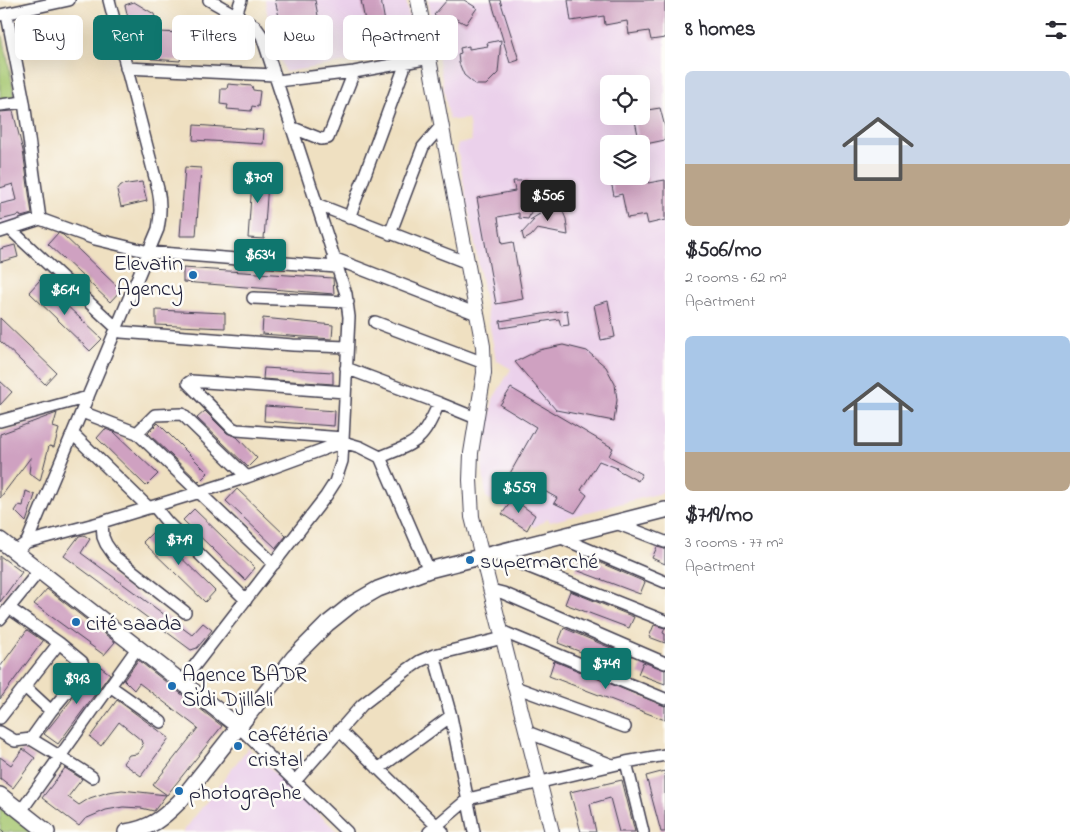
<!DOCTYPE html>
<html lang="en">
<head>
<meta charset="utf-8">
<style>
  body { margin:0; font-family:"Indie Flower",sans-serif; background:#f2f2f3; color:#2b2b33; height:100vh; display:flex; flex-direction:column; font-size:19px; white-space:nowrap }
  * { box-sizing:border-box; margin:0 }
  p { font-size:16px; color:#7c7c81 }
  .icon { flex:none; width:28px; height:28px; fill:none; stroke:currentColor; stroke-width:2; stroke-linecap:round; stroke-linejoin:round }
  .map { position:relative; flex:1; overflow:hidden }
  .panel { display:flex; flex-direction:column; background:#fff; width:425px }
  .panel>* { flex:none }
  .top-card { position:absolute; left:15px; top:15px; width:475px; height:45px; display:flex; gap:10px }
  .buttons { position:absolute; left:600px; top:75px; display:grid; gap:10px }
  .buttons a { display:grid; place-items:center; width:50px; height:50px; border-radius:8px; background:#fff; box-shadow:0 5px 20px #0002; font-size:25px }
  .price { position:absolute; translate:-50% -42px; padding:0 11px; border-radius:5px; background:#0f766e; color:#fff; font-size:16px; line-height:32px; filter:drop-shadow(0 1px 2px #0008) }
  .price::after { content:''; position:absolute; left:50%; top:30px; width:15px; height:11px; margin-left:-8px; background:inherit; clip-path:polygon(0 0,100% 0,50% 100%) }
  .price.on { background:#222; color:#fff }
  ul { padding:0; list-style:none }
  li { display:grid; align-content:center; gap:10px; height:265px; padding:0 20px }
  li span { display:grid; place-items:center; height:155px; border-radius:8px; color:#555 }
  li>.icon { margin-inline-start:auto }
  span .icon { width:90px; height:90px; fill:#fffc; stroke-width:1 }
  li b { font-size:21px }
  h2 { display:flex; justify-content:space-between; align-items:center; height:60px; padding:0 20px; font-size:21px }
  .tag { padding:0 18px; border-radius:8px; background:#fff; box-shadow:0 5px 20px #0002; font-size:18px; line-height:45px }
  .tag.on { background:#0f766e; color:#fff }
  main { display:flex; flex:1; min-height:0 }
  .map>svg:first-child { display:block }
  .built { fill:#ebd1eb; fill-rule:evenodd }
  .green { fill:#a4c66e; stroke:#637454 }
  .building { fill:#cfa1c1 }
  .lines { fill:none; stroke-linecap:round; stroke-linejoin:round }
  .minor-casing { stroke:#413e4f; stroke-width:14 }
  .tertiary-casing { stroke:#413e4f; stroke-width:16 }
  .secondary-casing { stroke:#413e4f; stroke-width:18 }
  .minor { stroke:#fff; stroke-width:11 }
  .tertiary { stroke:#fff; stroke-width:14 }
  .secondary { stroke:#fff; stroke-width:15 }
  .tram { stroke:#22223b; stroke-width:1 }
  .poi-dot { fill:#1f6fb2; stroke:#fdfcf7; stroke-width:2 }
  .labels { text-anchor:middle; stroke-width:5; stroke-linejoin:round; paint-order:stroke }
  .poi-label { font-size:22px; fill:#22223b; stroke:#fdfcf7; text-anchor:start }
</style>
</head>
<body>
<main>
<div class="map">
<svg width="665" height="832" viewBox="0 0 665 832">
  <rect width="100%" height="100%" fill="#fdfcf7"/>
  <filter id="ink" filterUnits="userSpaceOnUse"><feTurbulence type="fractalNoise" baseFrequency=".02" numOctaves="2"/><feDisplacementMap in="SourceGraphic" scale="10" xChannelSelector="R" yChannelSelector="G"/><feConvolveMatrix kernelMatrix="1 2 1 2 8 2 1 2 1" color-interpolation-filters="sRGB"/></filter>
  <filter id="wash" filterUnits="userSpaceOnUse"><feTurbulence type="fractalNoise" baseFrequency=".0096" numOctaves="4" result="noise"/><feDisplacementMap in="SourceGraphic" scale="20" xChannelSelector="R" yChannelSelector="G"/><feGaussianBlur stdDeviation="1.12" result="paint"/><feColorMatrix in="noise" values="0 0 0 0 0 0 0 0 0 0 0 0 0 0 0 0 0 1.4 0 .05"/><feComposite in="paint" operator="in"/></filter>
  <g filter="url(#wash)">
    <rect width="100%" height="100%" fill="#efe0c1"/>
    <path class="built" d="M265,0H406L415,51L285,72L269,25Z
      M428,0H665V492L550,522L548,519L534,527L486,497L482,465L493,399L511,369L496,360L457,147L458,144L472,141L468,119L454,120L449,118ZM609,84H641V116H609ZM609,144H641V176H609Z
      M11,110L35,219L0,229V112Z
      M248,748L338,832H183Z"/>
    <path class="green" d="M3,36L15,97L0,100V37Z
      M0,807L32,832H0Z"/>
    <g id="blocks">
      <path class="building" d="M275,0H315L322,37L296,41L292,23L281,25Z
        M361,0H381L386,28L367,32Z
        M447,0H464L477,8L466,24L456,19L448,27L434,15Z
        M491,0H500L519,60L510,63Z
        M568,0H665V38L651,40L649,31L629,34L627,21L605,25L604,16L571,21Z
        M134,2L154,14L159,32L182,33V37L189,38L187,56L181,55L180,61L151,59L153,25L144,27L143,22L134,17L128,18L125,5Z
        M374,37L376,52L356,54L353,40Z
        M501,40L498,73L486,85H476L464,75L459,63L458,54L461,53L460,48L469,46V49L488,46L487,43Z
        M228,84L252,86L253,90L260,91L258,107L252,106L251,111L227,109L228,105L220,104L221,89H227Z
        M660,108L665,127V140L641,145L614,144L613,140L638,135L634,116H641V111Z
        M13,111L23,151L32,214L21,217L20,215L0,220V204L17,200L13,184L0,188V112Z
        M194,125L264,130L263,144L193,140Z
        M185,167L201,168L196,236H180Z
        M253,168L269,169L264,239L248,238Z
        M610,176H647L648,183L665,180V220L648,224L646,215L627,218L622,194L614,196Z
        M513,181H527L543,188L528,219L519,218V213L498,217L502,244L513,242L523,299L496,304L477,198L515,191Z
        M142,182L147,201L121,207L117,190L121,185Z
        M559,202L566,219L568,235L537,229L531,236L524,240L522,233L534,220H530Z
        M58,233L63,235L121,290L110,302L48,244Z
        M15,245L18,257L0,262V249Z
        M183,268L333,278L334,294L183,282Z
        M40,280L102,339L90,351L29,292Z
        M608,301L615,337L601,340L594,305Z
        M156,310L225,313V328L156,325Z
        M567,310L569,325L561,326L559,319L501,328L500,321Z
        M0,318L56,372L45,384L0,341Z
        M263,318L333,325L332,339L262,334Z
        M563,345L587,351L606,367L615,384L617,400L614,421L556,410L515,362L539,350Z
        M264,368L333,372V384L263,379Z
        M0,381L12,392L0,405Z
        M511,388L613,448L609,456L642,474L638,481L616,469L617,468L599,461L581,490L587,495L575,513L554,503L557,498L530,483L527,487L508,477L536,427L500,405Z
        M265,406L335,411L334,426L264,421Z
        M205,411L227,433L237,437L257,458L248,467L197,418Z
        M57,413L53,427L59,429L54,447L49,446L40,481L29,473L31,457L0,498V434Z
        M158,423L208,473L199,482L148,433Z
        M105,429L114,432L158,474L146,486L97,438Z
        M237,489L286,536L276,548L226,501Z
        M26,491L35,495L26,522L15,511L19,505L23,506Z
        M513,499L535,515L527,530L502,514Z
        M194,509L255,568L245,580L183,520Z
        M154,531L215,591L205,602L143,542Z
        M84,535L90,539L81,553L192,635L203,623L212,630L197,648L191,650L64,556L79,536Z
        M657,547L665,549V564L652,558Z
        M582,555L645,582L640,594L576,570Z
        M0,556L22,572L0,602Z
        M47,589L115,642L104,655L34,604Z
        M570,591L634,617L629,628L565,604Z
        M654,625L665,628L663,633L665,634V643L649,637Z
        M564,628L627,655L622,668L558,643Z
        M27,630L43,641L0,699V667Z
        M138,660L222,726L167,795L153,785L198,728L139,683L134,690L124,680Z
        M554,661L665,706V720L549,676Z
        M643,662L665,670V684L638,674Z
        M97,664L110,674L58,744L44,734L91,675Z
        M117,700L169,738L141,776L123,763L129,755L137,754L143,746L141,740L119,722L101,746L90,737Z
        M23,749L35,758L13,788L0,778V757L11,765Z
        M65,768L82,779L68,797L79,805L90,798L108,792L122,790L166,795L154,811L141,808L123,807L106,810L85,819L79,826L42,798Z
        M665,771V832H661L646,776Z
        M622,780L635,832H619L610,798L590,804L596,832H581L570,792Z"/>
    </g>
  </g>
  <g filter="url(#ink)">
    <use href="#blocks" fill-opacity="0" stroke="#413e4f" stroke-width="1"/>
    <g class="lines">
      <g class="minor-casing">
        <path id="minor" d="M0,15L69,0
          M7,15L24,102L40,219
          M236,15L241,0
          M126,68L275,75
          M277,81L354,72L430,58
          M0,105L24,102
          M291,127L321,139L328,138L354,72
          M316,204L468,263
          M349,218L406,63
          M10,229L121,332L293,345L347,347
          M0,232L40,219L95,239L149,252L336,267
          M390,234L423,147L442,125
          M333,258L477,314
          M253,298L348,302
          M375,322L484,363
          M346,368L439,403C422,442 418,442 380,457
          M439,403L476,418
          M82,412L137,433L274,564
          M0,421L88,397
          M137,433L155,415L182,414L247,477
          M73,434L149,508
          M343,438L237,430L232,428L188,383L191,381L345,392
          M154,506L167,522L246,600
          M102,522L103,537L106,544L115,557L185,612
          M616,523L665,542
          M559,537L665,582
          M27,542L102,522L200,492L247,477L343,442L360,447L380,457L429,570
          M15,551L27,542L158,229C161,214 161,203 158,189L109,0
          M494,553L665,621
          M491,590L503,593L665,663
          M0,619L39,571
          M501,631L665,699
          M434,655L451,716L474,832
          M182,682L326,496L335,482L342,461L349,317L346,294L262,36L255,26L209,0
          M110,686L161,722
          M25,687L51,711
          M515,687L625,727
          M0,718L59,643
          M239,727L347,832
          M339,730L443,832
          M0,732L15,741L31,739L51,711L85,670L82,662L59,643L9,608
          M527,732L612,765
          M31,739C52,752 72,763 92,777
          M626,762L643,832
          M378,769L451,716
          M296,780L362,705L407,670L420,661L434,655L503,638
          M21,811L138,647
          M429,832L468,799L626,762L665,755"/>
      </g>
      <g class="tertiary-casing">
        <path id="tertiary" d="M418,0L483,346L484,373L471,453L470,480L472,517L552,832"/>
      </g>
      <g class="secondary-casing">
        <path id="secondary" d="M0,540L239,727
          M0,795L47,832
          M126,832C151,828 162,819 180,801L294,657L327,624L352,604L378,589L429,570L665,510"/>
      </g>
      <use href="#minor" class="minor"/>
      <use href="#tertiary" class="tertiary"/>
      <use href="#secondary" class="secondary"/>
      <path class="tram" d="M0,829L4,832"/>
    </g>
  </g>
  <g class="poi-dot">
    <circle cx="193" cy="275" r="5"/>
    <circle cx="470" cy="560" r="5"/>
    <circle cx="76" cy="622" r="5"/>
    <circle cx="172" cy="686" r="5"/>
    <circle cx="238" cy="746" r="5"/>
    <circle cx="179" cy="791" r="5"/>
  </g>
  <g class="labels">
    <g class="poi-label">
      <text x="183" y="270" text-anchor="end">Elevatin<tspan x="183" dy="25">Agency</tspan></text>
      <text x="480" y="568">supermarché</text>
      <text x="86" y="630">cité saada</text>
      <text x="182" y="681">Agence BADR<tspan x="182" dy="25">Sidi Djillali</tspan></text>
      <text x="248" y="741">cafétéria<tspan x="248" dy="25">cristal</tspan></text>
      <text x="189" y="799">photographe</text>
    </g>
  </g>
</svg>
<div class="buttons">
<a><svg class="icon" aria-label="locate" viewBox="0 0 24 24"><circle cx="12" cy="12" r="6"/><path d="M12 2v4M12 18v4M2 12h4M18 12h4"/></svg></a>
<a><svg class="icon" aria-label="layers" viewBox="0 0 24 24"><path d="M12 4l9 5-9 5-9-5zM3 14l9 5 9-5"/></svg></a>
</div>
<b class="price" style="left:258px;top:204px">$709</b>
<b class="price on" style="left:548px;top:222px">$506</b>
<b class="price" style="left:260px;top:281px">$634</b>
<b class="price" style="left:65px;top:316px">$614</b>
<b class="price" style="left:519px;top:514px">$559</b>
<b class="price" style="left:179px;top:566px">$719</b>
<b class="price" style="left:606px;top:690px">$749</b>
<b class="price" style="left:77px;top:705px">$913</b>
<div class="top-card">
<a class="tag">Buy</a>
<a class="tag on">Rent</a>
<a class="tag">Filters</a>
<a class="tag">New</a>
<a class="tag">Apartment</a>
</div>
</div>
<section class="panel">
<h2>8 homes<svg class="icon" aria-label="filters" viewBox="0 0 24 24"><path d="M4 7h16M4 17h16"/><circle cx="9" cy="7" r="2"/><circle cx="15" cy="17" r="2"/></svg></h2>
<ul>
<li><span style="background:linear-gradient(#c9d6e8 60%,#b9a48a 0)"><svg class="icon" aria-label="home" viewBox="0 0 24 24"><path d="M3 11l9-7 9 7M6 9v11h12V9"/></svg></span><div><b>$506/mo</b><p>2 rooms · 62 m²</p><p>Apartment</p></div></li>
<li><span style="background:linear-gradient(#a9c7e8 75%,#b9a48a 0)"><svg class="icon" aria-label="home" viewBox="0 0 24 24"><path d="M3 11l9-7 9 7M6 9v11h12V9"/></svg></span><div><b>$719/mo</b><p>3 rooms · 77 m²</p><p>Apartment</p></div></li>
</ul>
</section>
</main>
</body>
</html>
